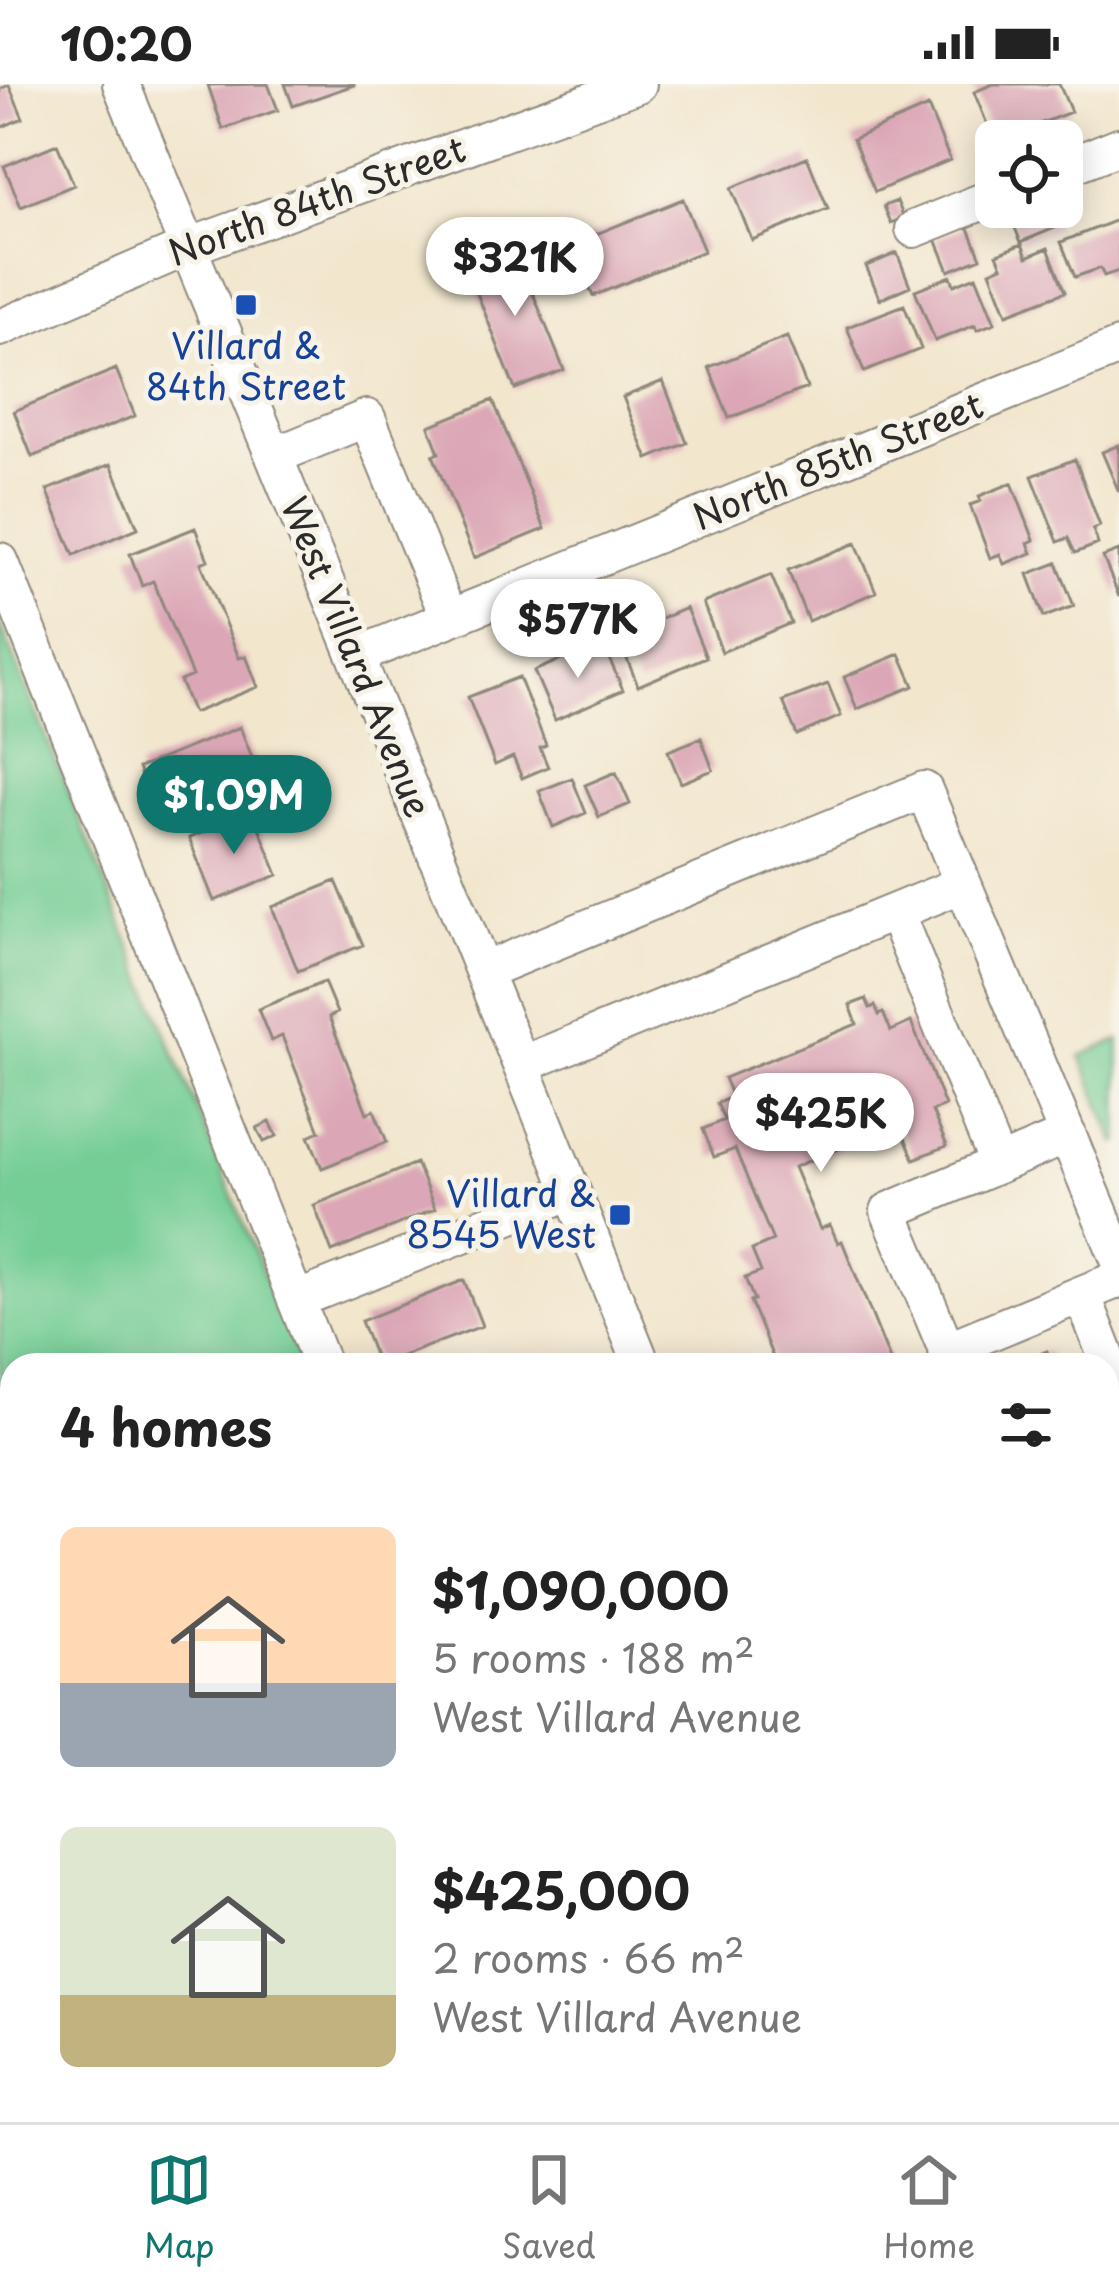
<!DOCTYPE html>
<html lang="en">
<head>
<meta charset="utf-8">
<style>
  body { margin:0; font-family:"Playpen Sans",sans-serif; background:#f6f6f6; color:#222; height:100vh; display:flex; flex-direction:column; font-size:45px; white-space:nowrap }
  * { box-sizing:border-box; margin:0 }
  p { font-size:39px; color:#767676 }
  .icon { flex:none; width:66px; height:66px; fill:none; stroke:currentColor; stroke-width:2; stroke-linecap:round; stroke-linejoin:round }
  .map { position:relative; flex:1; overflow:hidden }
  .details { position:absolute; left:0px; top:1269px; width:1119px; height:771px; display:flex; flex-direction:column; background:#fff; border-radius:36px 36px 0 0; box-shadow:0 6px 30px #0003 }
  .details>* { flex:none }
  .controls { position:absolute; left:975px; top:36px; display:grid; gap:24px }
  .controls a { display:grid; place-items:center; width:108px; height:108px; border-radius:18px; background:#fff; box-shadow:0 6px 30px #0003; font-size:60px }
  .price { position:absolute; translate:-50% -102px; padding:0 27px; border-radius:42px; background:#fff; color:#222; font-size:39px; line-height:78px; filter:drop-shadow(0 3px 6px #0008) }
  .price::after { content:''; position:absolute; left:50%; top:72px; width:36px; height:27px; margin-left:-18px; background:inherit; clip-path:polygon(0 0,100% 0,50% 100%) }
  .price.on { background:#0f766e; color:#fff }
  ul { padding:0; list-style:none }
  li { display:flex; align-items:center; gap:36px; height:300px; padding:0 60px }
  li span { display:grid; place-items:center; flex:none; width:336px; height:240px; border-radius:18px; color:#555 }
  li>.icon { margin-inline-start:auto }
  span .icon { width:144px; height:144px; fill:#fffc; stroke-width:1 }
  li b { font-size:51px }
  h2 { display:flex; justify-content:space-between; align-items:center; height:144px; padding:0 60px; font-size:51px }
  .status { display:flex; justify-content:space-between; align-items:center; height:84px; padding:0 60px; background:#fff; direction:ltr }
  .status svg { height:33px; fill:currentColor }
  .menu { display:flex; justify-content:space-around; align-items:center; height:168px; border-top:3px solid #e0e0e0; background:#fff; font-size:33px; color:#767676 }
  .menu a { display:grid; justify-items:center; gap:6px }
  .menu .on { color:#0f766e }
  .map>svg:first-child { display:block }
  .green { fill:#75ce95; stroke:#507c60; stroke-width:3 }
  .building { fill:#dba6b6 }
  .lines { fill:none; stroke-linecap:round; stroke-linejoin:round }
  .minor-casing { stroke:#8e887c; stroke-width:40 }
  .minor { stroke:#fff; stroke-width:36 }
  .transit-dot { fill:#1a4fb4; stroke:#f7f3e8; stroke-width:4.5 }
  .labels { text-anchor:middle; stroke-width:10; stroke-linejoin:round; paint-order:stroke }
  .street-label { font-size:36px; fill:#2b2b2b; stroke:#f7f3e8 }
  .transit-label { font-size:36px; fill:#164399; stroke:#f7f3e8 }
</style>
</head>
<body>
<div class="status"><b>10:20</b><svg viewBox="0 0 49 12"><path d="M0 12V9h3v3zM5 12V6h3v6zM10 12V3h3v9zM15 12V0h3v12zM26 1h20v11H26zM47 4h2v5h-2z"/></svg></div>
<div class="map">
<svg width="1119" height="2038" viewBox="0 0 1119 2038">
  <rect width="100%" height="100%" fill="#f7f3e8"/>
  <filter id="ink" filterUnits="userSpaceOnUse"><feTurbulence type="fractalNoise" baseFrequency=".00833" numOctaves="2"/><feDisplacementMap in="SourceGraphic" scale="24" xChannelSelector="R" yChannelSelector="G"/><feConvolveMatrix kernelMatrix="1 2 1 2 8 2 1 2 1" color-interpolation-filters="sRGB"/></filter>
  <filter id="wash" filterUnits="userSpaceOnUse"><feTurbulence type="fractalNoise" baseFrequency=".004" numOctaves="4" result="noise"/><feDisplacementMap in="SourceGraphic" scale="48" xChannelSelector="R" yChannelSelector="G"/><feGaussianBlur stdDeviation="2.7" result="paint"/><feColorMatrix in="noise" values="0 0 0 0 0 0 0 0 0 0 0 0 0 0 0 0 0 1.4 0 .05"/><feComposite in="paint" operator="in"/></filter>
  <g filter="url(#wash)">
    <rect width="100%" height="100%" fill="#f2e6cd"/>
    <path class="green" d="M0,539L301,1281H12V2028H604L608,2038H0Z
      M1119,956V1058L1116,1059L1081,972Z"/>
    <g id="blocks">
      <path class="building" d="M268,0L278,26L223,45L208,1Z
        M285,0H354V1L293,22Z
        M993,0H1059L1071,28L994,57L974,8Z
        M9,1L23,34L0,44V5Z
        M928,23L950,76L875,108L853,55Z
        M57,60L74,101L21,123L4,82Z
        M807,73L828,125L752,156L731,104Z
        M683,115L704,167L593,212L571,160Z
        M897,117L904,134L891,139L884,122Z
        M1013,123H1046L1055,144L1021,158L1007,125Z
        M1119,135V187L1104,192L1100,184L1075,193L1061,158Z
        M968,142L981,174L949,187L936,155Z
        M1022,160L1027,173L1048,164L1065,208L1007,230L990,187L1002,182L997,170Z
        M515,165L564,286L515,305L467,184Z
        M897,169L910,202L880,215L866,182Z
        M951,192L954,201L976,192L995,239L977,246L975,241L935,257L915,206Z
        M904,221L921,265L864,288L847,243Z
        M787,253L807,304L729,334L709,283Z
        M116,285L135,332L32,373L14,327Z
        M663,297L687,359L648,375L623,313Z
        M493,316L545,445L474,474L433,371L439,369L429,342Z
        M1119,361V408L1102,368Z
        M1075,375L1100,442L1093,445L1098,460L1075,469L1068,454L1058,458L1032,392Z
        M111,380L138,444L74,471L47,406Z
        M1012,399L1034,456L1028,459L1032,469L1004,480L1000,470L990,474L970,421L981,417L979,412Z
        M195,444L208,476L201,479L239,574L246,572L258,603L193,629L180,597L192,592L153,497L142,502L130,470Z
        M856,459L876,508L808,537L788,486Z
        M1119,467V513L1103,473Z
        M1057,479L1074,522L1044,533L1028,490Z
        M771,491L791,539L722,568L703,519Z
        M686,524L706,573L638,602L618,553Z
        M602,558L623,606L555,636L534,587Z
        M900,570L914,602L857,625L844,593Z
        M519,593L546,661L540,664L548,683L522,694L513,673L495,681L468,613Z
        M828,600L841,632L797,651L783,617Z
        M240,643L259,691L156,732L138,684Z
        M701,654L713,686L681,699L668,667Z
        M616,688L630,720L599,733L585,701Z
        M572,694L586,729L553,743L539,707Z
        M253,728L278,791L214,817L189,754Z
        M336,797L363,861L298,887L272,823Z
        M324,898L337,929L329,933L367,1029L374,1026L387,1058L322,1084L309,1052L320,1047L282,952L271,957L258,925Z
        M866,915L870,924L875,922L879,931L883,929L891,947L911,938L945,1022L932,1027L947,1062L914,1075L899,1040L794,1083L820,1145L830,1141L838,1159L842,1157L892,1281H776L750,1217L754,1216L745,1194L761,1188L752,1166L773,1157L735,1065L714,1073L703,1045L724,1036L717,1019L732,1013L724,994L857,940L850,921Z
        M270,1038L277,1052L264,1058L257,1044Z
        M416,1079L435,1125L332,1168L314,1121Z
        M464,1196L482,1242L378,1281L361,1237Z
        M1047,1267L1052,1281H1012Z
        M712,2028H801L777,2038H716Z"/>
    </g>
  </g>
  <g filter="url(#ink)">
    <use href="#blocks" fill-opacity="0" stroke="#8e887c" stroke-width="3"/>
    <g class="lines">
      <g class="minor-casing">
        <path id="minor" d="M121,0L356,572L642,1281
          M1062,85L1119,62
          M914,145L996,112
          M0,244L188,163L638,0
          M274,372L367,334L449,534
          M0,477L322,1281
          M356,572L1119,263
          M895,828L998,1080
          M483,887L924,706L1119,1175
          M521,981L963,800
          M1068,1051L889,1127L947,1266L1082,1210
          M1119,1195L1082,1210L1119,1305
          M296,1216L572,1107
          M1107,1490L1119,1485
          M1107,1634L1119,1629
          M621,2028L625,2038
          M942,2028L946,2038
          M881,2038L904,2028"/>
      </g>
      <use href="#minor" class="minor"/>
    </g>
  </g>
  <g class="transit-dot">
    <rect x="234" y="209" width="24" height="24" rx="6"/>
    <rect x="608" y="1119" width="24" height="24" rx="6"/>
  </g>
  <g class="labels">
    <g class="street-label">
      <text transform="translate(317 117) rotate(-20)" y="13">North 84th Street</text>
      <text transform="translate(838 377) rotate(-22)" y="13">North 85th Street</text>
      <text transform="translate(356 573) rotate(68)" y="13">West Villard Avenue</text>
    </g>
    <g class="transit-label">
      <text x="246" y="275">Villard &amp;<tspan x="246" dy="41">84th Street</tspan></text>
      <text x="596" y="1123" text-anchor="end">Villard &amp;<tspan x="596" dy="41">8545 West</tspan></text>
    </g>
  </g>
</svg>
<div class="controls">
<a><svg class="icon" aria-label="locate" viewBox="0 0 24 24"><circle cx="12" cy="12" r="6"/><path d="M12 2v4M12 18v4M2 12h4M18 12h4"/></svg></a>
</div>
<b class="price" style="left:515px;top:235px">$321K</b>
<b class="price" style="left:578px;top:597px">$577K</b>
<b class="price on" style="left:234px;top:773px">$1.09M</b>
<b class="price" style="left:821px;top:1091px">$425K</b>
<section class="details">
<h2>4 homes<svg class="icon" aria-label="filters" viewBox="0 0 24 24"><path d="M4 7h16M4 17h16"/><circle cx="9" cy="7" r="2"/><circle cx="15" cy="17" r="2"/></svg></h2>
<ul>
<li><span style="background:linear-gradient(#ffd9b3 65%,#9aa5b1 0)"><svg class="icon" aria-label="home" viewBox="0 0 24 24"><path d="M3 11l9-7 9 7M6 9v11h12V9"/></svg></span><div><b>$1,090,000</b><p>5 rooms · 188 m²</p><p>West Villard Avenue</p></div></li>
<li><span style="background:linear-gradient(#dfe7d0 70%,#c2b280 0)"><svg class="icon" aria-label="home" viewBox="0 0 24 24"><path d="M3 11l9-7 9 7M6 9v11h12V9"/></svg></span><div><b>$425,000</b><p>2 rooms · 66 m²</p><p>West Villard Avenue</p></div></li>
</ul>
</section>
</div>
<nav class="menu">
<a class="on"><svg class="icon" aria-label="map" viewBox="0 0 24 24"><path d="M3 6l6-2 6 2 6-2v14l-6 2-6-2-6 2zM9 4v14M15 6v14"/></svg>Map</a>
<a><svg class="icon" aria-label="saved" viewBox="0 0 24 24"><path d="M7 4h10v16l-5-4-5 4z"/></svg>Saved</a>
<a><svg class="icon" aria-label="home" viewBox="0 0 24 24"><path d="M3 11l9-7 9 7M6 9v11h12V9"/></svg>Home</a>
</nav>
</body>
</html>
